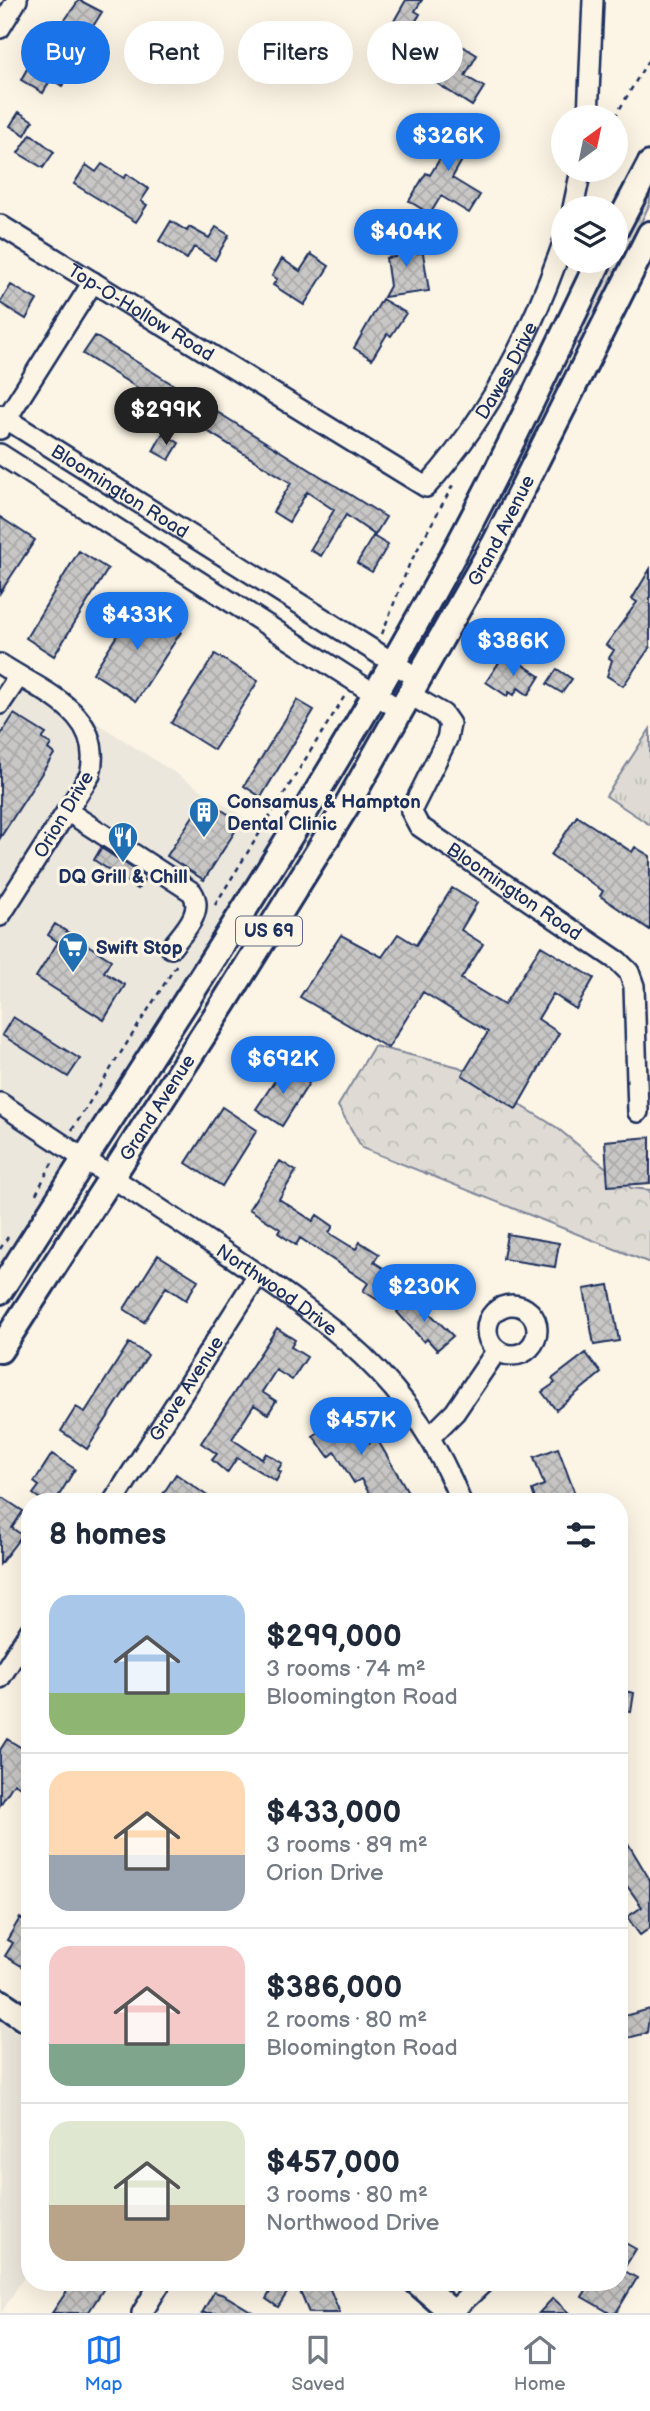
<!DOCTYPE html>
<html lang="en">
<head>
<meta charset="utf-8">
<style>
  body { margin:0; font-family:"Balsamiq Sans",sans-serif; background:#f2f2f3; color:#1f2937; height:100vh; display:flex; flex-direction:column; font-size:26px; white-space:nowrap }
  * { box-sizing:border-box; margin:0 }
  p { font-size:23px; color:#747a83 }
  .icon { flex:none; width:38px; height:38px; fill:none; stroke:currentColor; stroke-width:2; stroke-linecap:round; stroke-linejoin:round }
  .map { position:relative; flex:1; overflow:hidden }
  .drawer { position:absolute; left:21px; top:1493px; width:607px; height:798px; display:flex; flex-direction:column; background:#fff; border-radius:28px; box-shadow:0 7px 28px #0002 }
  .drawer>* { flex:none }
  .banner { position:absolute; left:21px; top:21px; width:609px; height:63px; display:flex; gap:14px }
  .needle { width:46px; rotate:33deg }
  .controls { position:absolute; left:551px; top:105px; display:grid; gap:14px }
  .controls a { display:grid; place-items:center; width:77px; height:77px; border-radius:50%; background:#fff; box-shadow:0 7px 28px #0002; font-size:35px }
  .price { position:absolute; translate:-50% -60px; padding:0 16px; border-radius:24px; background:#1a73e8; color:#fff; font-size:23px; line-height:46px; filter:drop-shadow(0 2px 4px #0008) }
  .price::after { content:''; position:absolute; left:50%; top:42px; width:21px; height:16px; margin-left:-10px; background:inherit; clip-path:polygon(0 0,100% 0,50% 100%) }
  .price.on { background:#222; color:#fff }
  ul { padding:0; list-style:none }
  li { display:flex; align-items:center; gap:21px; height:175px; padding:0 28px }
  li+li { border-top:2px solid #e0e1e3 }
  li span { display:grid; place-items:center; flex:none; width:196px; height:140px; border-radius:21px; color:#555 }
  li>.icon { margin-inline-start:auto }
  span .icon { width:84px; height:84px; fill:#fffc; stroke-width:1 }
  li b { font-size:30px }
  h2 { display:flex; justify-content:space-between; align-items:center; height:84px; padding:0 28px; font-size:30px }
  .pill { padding:0 24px; border-radius:32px; background:#fff; box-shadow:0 7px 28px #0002; font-size:24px; line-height:63px }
  .pill.on { background:#1a73e8; color:#fff }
  .dock { display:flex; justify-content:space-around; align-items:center; height:98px; border-top:2px solid #e0e1e3; background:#fff; font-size:19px; color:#747a83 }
  .dock a { display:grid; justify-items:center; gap:4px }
  .dock .on { color:#1a73e8 }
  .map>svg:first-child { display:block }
  .built { fill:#ece7dc }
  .grass { fill:url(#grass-tufts); stroke:#7d8599; stroke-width:2 }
  .forest { fill:url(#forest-crowns); stroke:#7d8599; stroke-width:2 }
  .building { fill:url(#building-cross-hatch); stroke:#1b2f5e; stroke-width:2 }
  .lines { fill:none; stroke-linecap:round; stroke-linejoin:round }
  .minor-casing { stroke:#1b2f5e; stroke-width:24 }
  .major-casing { stroke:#1b2f5e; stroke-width:30 }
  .path { stroke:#1b2f5e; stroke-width:2.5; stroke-dasharray:5 5; stroke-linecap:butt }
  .minor { stroke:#fcf5e5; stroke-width:19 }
  .major { stroke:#fcf5e5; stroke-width:24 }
  .labels { text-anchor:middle; stroke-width:6; stroke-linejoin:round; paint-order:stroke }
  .shield { fill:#fcf5e5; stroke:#5e6a86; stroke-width:2 }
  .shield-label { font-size:18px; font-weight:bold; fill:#1b2f5e }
  .street-label { font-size:19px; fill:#1b2f5e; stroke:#fcf5e5 }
  .poi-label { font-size:19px; font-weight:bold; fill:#1b2f5e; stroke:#fcf5e5; text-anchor:start }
</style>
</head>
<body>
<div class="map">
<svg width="650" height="2313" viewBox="0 0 650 2313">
  <defs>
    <pattern id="grass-tufts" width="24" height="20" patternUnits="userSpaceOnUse" patternTransform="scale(1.75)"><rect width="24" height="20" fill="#dfdbd4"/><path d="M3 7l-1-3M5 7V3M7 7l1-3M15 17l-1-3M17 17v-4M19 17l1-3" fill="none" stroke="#bfbcb8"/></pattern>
    <pattern id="forest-crowns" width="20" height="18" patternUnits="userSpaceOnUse" patternTransform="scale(1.75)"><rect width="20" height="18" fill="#dfdbd4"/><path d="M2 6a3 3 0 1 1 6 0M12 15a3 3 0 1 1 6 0" fill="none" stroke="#bfbcb8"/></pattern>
    <pattern id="building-cross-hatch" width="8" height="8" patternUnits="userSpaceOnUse" patternTransform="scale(1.75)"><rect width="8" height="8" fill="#c8c7c6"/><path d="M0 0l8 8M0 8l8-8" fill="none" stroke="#ababac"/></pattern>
  </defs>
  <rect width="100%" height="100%" fill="#fcf5e5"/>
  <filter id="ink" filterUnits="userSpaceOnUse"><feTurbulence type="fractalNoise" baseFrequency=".0143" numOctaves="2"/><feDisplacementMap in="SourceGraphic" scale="14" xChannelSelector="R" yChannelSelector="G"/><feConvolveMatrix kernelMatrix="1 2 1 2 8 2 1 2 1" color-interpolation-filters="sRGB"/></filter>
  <g filter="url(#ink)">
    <path class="built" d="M0,661L275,837L0,1274Z
      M0,2002L30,2022V2268L1,2313Z"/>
    <path class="grass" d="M650,180V203L584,346L571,340L609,261H616V247Z
      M650,729V825L606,796Z"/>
    <path class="forest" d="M374,1046L459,1067L556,1127L631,1188L650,1190V1263L362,1148L338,1106Z"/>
    <path class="building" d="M79,0L102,12L85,39L75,32L56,63L69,75L62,86L51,79L43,93L21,80L44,37L50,41Z
      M406,0H422L415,11L420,14L410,31L394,21Z
      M449,38L477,55L465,76L484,87L472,106L424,75Z
      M19,112L33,121L25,135L10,126Z
      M458,117L479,130L452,178L480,195L469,213L441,196L430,214L409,201L426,173L430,175L444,152L441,150L443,142Z
      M31,134L54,152L43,168L18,153Z
      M102,164L124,178L127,174L149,189L141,201L147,205L136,222L74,184L86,165L96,172Z
      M171,221L187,231L189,227L209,238L216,227L229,235L215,260L194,247L187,259L159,241Z
      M413,235L416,253H423L429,291L384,297L390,286L386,258L395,257L392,238Z
      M311,254L329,266L304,305L273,285L277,279L272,276L282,259L300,271Z
      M11,285L37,300L26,319L0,303Z
      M382,299L406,313L391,336L387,334L372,359L354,348Z
      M95,336L386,517L375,535L346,515L321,556L310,550L334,510L307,492L289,522L273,512L291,483L83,354Z
      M163,433L179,443L169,460L153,451Z
      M0,517L35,540L0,593Z
      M373,536L388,545L372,572L357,563Z
      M79,551L108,569L54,656L26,638Z
      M650,569V647L623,686L607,676L612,660L609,658L614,650L606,645L637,602L632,599Z
      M137,604L181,632L136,701L93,673Z
      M215,654L258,681L214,750L171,723Z
      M502,658L517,668L520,663L540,676L528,695L518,688L514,695L509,692L507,696L486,682Z
      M557,669L572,679L562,693L547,684Z
      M297,700L314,710L261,797L244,786Z
      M14,714L46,734L42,739L51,744L48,749L54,754L0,838V736Z
      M204,799L241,822L204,880L167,856Z
      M577,816L632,852L635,847L650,856V930L600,896L603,891L551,855Z
      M101,848L146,877L138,889L94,860Z
      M452,888L477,903L461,930L483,944L461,979L504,1005L541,946L594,978L576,1009L553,994L538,1019L559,1033L516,1109L462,1075L488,1032L423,992L388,1048L300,997L341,935L382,957L398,934L416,945Z
      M55,924L111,960L104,972L125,985L104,1020L36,977L58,942L48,935Z
      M13,1017L80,1059L68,1077L2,1035Z
      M284,1067L309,1083L282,1126L256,1109Z
      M222,1107L257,1130L222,1186L186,1163Z
      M650,1137V1183L608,1186L605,1141Z
      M280,1161L296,1171L279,1199L313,1221L317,1215L333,1226L329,1233L350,1246L356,1249L360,1242L379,1254L374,1262L397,1277L381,1302L363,1291L368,1283L300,1238L296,1245L278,1233L280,1229L249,1209Z
      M507,1234L559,1243L555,1267L503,1259Z
      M158,1255L198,1280L186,1300L166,1287L144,1322L124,1309Z
      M609,1285L619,1341L594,1345L584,1289Z
      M413,1297L453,1336L437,1350L427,1339L424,1342L397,1312Z
      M277,1328L295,1340L291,1347L307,1357L292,1380L276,1370L262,1392L276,1401L268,1414L254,1405L232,1439L262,1459L266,1453L282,1463L278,1470L281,1472L276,1481L237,1458L227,1473L212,1460L217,1454L201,1443Z
      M129,1343L148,1355L87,1449L61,1431L76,1407L85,1412Z
      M586,1353L601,1373L556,1410L542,1392L555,1383L552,1379Z
      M334,1402L341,1411L344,1409L369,1443L377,1439L414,1502H374L361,1479L354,1483L335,1452L329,1457L313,1436L325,1427L317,1416Z
      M558,1448L575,1494L555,1502H536L532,1490L544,1485L534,1457Z
      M52,1454L75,1469L55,1502H45L33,1494L39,1486L34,1482Z
      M176,1474L216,1502H173L163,1494Z
      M0,1496L23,1511L12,1528L22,1535L0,1564Z
      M620,1690L634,1693L631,1712L620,1710Z
      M7,1739L30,1753L23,1769L30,1776L22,1788L14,1783L0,1805V1750Z
      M620,1830L650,1880V1928L640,1935L627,1917L642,1907L620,1876Z
      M20,1918L30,1924V1956L23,1967L5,1956L13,1943L7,1940Z
      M650,2009L647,2033L620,2040V2017Z
      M620,2240L636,2249L623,2270L637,2278L616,2313H610L582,2297L591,2282H620Z
      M73,2282H108L88,2313H52Z
      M276,2282H294L278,2307L266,2299Z
      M296,2282H327L340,2313H309Z
      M214,2292L224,2295L254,2313H202Z
      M553,2298L569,2313H539Z"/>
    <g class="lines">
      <g class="minor-casing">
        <g id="minor">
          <path d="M0,28L17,0"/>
          <path d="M588,117L593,0"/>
          <path d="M573,208L581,170"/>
          <path id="s1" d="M0,225L426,487C489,417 534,328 564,240"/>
          <path id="s2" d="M0,415L419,679"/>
          <path d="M0,429L93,282"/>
          <path d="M0,454L400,710"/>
          <path d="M0,664C44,693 105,713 90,775L0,916"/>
          <path id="s3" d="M409,694L443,714L450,724L447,739L411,811L419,826L618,961L629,972L634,986L638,1112"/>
          <path d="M0,704L19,676"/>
          <path d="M67,811L192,892C205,912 183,932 171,948"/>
          <path id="s4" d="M0,1103C66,1147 133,1191 199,1235C312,1311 410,1369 461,1502"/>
          <circle cx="512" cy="1330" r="25"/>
          <path d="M431,1436L455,1412L497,1350"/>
          <path id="s5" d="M113,1502L258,1275"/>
          <path d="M0,1678L30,1631"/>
          <path d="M452,2312L484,2282"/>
          <path d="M142,2313L161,2282"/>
        </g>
      </g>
      <g class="major-casing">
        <g id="major">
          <path d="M616,229L650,164"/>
          <path d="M0,1291C145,1063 296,839 427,603C489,492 544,376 599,261"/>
          <path id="s6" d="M0,1350L224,1003L347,805L495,543L650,234"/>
          <path d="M0,2002L30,2022"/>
          <path d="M417,2282L453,2313"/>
        </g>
      </g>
      <path class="path" d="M615,117L650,57
        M382,634L409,565L454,483
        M215,905L344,697
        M72,1130L177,964
        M36,1194L54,1159
        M0,1249L8,1237"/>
      <use href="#minor" class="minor"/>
      <use href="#major" class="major"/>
    </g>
  </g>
  <defs>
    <g id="building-pin" transform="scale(1.575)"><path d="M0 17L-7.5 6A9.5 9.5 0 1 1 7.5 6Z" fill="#1f6fb2" stroke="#fcf5e5"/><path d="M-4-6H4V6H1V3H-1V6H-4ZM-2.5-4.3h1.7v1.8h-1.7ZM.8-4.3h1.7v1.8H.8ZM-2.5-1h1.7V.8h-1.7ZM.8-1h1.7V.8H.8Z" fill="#fff"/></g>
    <g id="restaurant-pin" transform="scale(1.575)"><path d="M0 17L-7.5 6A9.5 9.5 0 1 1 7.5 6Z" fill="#1f6fb2" stroke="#fcf5e5"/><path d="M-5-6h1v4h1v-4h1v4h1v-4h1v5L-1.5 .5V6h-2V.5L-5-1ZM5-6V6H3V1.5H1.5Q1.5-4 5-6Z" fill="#fff"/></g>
    <g id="supermarket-pin" transform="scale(1.575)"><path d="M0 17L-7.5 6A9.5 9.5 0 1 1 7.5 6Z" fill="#1f6fb2" stroke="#fcf5e5"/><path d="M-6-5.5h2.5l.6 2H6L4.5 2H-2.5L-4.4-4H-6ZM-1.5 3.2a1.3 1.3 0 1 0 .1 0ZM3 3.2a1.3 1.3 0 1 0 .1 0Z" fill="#fff"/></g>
  </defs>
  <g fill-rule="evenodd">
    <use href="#building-pin" x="204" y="812"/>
    <use href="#restaurant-pin" x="123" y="837"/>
    <use href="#supermarket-pin" x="73" y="947"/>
  </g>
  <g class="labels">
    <rect class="shield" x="236" y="916.5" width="66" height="29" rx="5"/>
    <g class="shield-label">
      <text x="269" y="937">US 69</text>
    </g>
    <g class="street-label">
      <text dy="7" stroke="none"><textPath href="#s1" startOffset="166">Top-O-Hollow Road</textPath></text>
      <text dy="7" stroke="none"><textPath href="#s1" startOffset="642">Dawes Drive</textPath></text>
      <text dy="7" stroke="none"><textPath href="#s2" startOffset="142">Bloomington Road</textPath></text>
      <text dy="7" stroke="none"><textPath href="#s6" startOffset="961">Grand Avenue</textPath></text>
      <text transform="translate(63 814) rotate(-59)" y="7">Orion Drive</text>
      <text dy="7" stroke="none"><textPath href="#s3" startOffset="280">Bloomington Road</textPath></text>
      <text dy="7" stroke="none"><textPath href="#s6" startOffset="289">Grand Avenue</textPath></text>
      <text dy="7" stroke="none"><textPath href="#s4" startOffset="334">Northwood Drive</textPath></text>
      <text dy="7" stroke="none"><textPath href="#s5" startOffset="135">Grove Avenue</textPath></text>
    </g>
    <g class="poi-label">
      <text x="227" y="808">Consamus &amp; Hampton<tspan x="227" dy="22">Dental Clinic</tspan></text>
      <text x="123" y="883" text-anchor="middle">DQ Grill &amp; Chill</text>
      <text x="96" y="954">Swift Stop</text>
    </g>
  </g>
</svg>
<div class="controls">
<a><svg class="needle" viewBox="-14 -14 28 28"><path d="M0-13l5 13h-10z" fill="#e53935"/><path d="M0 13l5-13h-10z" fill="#747a83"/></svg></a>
<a><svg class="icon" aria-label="layers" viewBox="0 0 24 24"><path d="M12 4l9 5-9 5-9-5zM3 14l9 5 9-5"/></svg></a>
</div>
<b class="price" style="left:448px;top:173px">$326K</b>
<b class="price" style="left:406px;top:269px">$404K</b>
<b class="price on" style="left:166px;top:447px">$299K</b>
<b class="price" style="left:137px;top:652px">$433K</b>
<b class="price" style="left:513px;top:678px">$386K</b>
<b class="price" style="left:283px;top:1096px">$692K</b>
<b class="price" style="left:424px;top:1324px">$230K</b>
<b class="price" style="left:361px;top:1457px">$457K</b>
<div class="banner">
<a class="pill on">Buy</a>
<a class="pill">Rent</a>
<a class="pill">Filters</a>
<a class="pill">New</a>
</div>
<section class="drawer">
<h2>8 homes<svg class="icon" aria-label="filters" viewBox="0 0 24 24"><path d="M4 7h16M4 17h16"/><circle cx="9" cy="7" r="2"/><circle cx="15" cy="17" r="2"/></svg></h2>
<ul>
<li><span style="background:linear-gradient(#a9c7e8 70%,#8fb573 0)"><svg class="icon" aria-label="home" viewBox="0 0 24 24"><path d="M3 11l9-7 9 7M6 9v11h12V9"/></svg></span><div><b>$299,000</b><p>3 rooms · 74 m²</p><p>Bloomington Road</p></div></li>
<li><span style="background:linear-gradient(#ffd9b3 60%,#9aa5b1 0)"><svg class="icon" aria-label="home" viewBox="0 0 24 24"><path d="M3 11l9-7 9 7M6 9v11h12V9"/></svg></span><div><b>$433,000</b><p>3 rooms · 89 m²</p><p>Orion Drive</p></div></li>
<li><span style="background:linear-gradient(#f6c9c9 70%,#7fa58c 0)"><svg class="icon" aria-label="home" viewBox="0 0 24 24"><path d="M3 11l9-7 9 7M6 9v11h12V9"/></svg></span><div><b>$386,000</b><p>2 rooms · 80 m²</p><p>Bloomington Road</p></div></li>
<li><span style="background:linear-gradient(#dfe7d0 60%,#b9a48a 0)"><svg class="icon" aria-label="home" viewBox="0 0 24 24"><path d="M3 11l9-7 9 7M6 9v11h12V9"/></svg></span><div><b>$457,000</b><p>3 rooms · 80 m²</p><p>Northwood Drive</p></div></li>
</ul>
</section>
</div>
<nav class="dock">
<a class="on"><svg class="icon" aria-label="map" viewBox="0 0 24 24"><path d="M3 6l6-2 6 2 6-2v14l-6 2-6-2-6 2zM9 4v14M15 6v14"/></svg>Map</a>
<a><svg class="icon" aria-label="saved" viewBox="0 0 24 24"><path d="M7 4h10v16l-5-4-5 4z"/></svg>Saved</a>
<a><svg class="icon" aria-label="home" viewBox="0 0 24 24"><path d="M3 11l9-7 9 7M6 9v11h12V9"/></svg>Home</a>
</nav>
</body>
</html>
